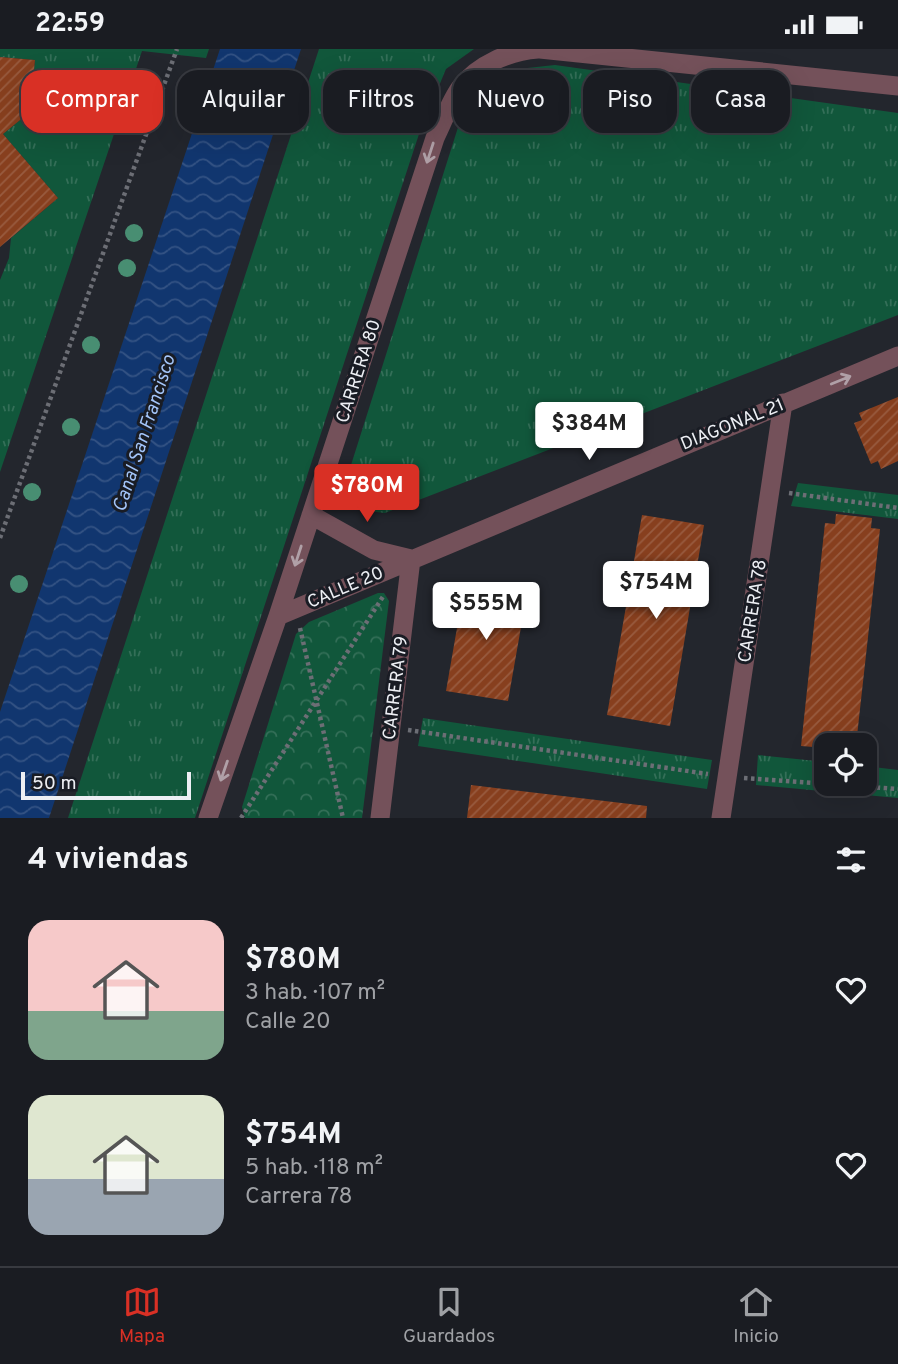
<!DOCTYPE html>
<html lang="es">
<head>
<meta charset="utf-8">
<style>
  body { margin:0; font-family:Overpass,sans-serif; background:#23252a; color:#f1f3f6; height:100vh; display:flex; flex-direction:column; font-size:26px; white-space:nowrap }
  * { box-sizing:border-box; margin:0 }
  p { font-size:23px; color:#9fa1a5 }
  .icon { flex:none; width:38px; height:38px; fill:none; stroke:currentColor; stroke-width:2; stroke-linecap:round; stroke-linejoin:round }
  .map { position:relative; height:769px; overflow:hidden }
  .panel { display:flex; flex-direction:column; background:#1a1c22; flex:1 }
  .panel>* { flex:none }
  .hud { position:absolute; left:21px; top:21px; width:858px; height:63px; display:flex; gap:14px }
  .tools { position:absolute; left:814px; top:684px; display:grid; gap:14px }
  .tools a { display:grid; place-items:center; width:63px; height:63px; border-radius:14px; background:#1a1c22; box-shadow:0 7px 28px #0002,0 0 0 2px #383a40; font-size:35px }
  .scale { position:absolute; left:21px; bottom:18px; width:170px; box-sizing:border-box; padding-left:7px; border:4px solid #edeff4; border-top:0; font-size:19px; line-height:24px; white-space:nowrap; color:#edeff4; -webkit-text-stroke:5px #191c24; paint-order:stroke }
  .price { position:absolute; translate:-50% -60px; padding:0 16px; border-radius:7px; background:#fff; color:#222; font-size:23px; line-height:46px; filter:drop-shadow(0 2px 4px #0008) }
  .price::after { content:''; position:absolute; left:50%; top:42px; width:21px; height:16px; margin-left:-10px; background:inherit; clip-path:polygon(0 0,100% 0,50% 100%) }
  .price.on { background:#d93025; color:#fff }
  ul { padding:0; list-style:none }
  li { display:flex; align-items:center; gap:21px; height:175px; padding:0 28px }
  li span { display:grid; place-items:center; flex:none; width:196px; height:140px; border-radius:21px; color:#555 }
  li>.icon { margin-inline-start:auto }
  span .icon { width:84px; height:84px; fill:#fffc; stroke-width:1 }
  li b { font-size:30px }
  h2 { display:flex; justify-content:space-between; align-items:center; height:84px; padding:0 28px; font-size:30px }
  .tag { padding:0 24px; border-radius:21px; background:#1a1c22; box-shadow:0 7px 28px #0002,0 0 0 2px #383a40; font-size:24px; line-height:63px }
  .tag.on { background:#d93025; color:#fff }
  .status { display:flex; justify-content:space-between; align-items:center; height:49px; padding:0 35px; background:#1a1c22; direction:ltr }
  .status svg { height:19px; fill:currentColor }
  .tabs { display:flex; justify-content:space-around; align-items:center; height:98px; border-top:2px solid #383a40; background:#1a1c22; font-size:19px; color:#9fa1a5 }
  .tabs a { display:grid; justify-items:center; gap:4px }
  .tabs .on { color:#d93025 }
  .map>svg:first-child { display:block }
  .grass { fill:url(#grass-tufts) }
  .forest { fill:url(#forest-crowns) }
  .water { fill:url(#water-waves) }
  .building { fill:url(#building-hatch) }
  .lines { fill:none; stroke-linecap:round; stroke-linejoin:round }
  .path { stroke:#6c6e75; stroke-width:4.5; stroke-dasharray:3.5 3.5; stroke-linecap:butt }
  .street { stroke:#74515a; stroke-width:19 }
  .tree { fill:#488e72 }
  .oneway { stroke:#b0a0a7 }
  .labels { text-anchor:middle; stroke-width:6; stroke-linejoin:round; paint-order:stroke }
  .street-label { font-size:18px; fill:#edeff4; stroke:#191c24 }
  .water-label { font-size:19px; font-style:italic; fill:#a3c5fa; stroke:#191c24 }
</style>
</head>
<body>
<div class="status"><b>22:59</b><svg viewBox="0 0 49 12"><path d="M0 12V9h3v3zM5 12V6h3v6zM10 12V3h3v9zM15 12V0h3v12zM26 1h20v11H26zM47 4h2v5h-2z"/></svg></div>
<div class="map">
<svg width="898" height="769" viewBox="0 0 898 769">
  <defs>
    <pattern id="grass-tufts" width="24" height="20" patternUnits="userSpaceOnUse" patternTransform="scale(1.75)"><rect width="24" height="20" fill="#11573b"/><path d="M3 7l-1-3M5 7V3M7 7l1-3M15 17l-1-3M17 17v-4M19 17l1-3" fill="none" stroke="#346f58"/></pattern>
    <pattern id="forest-crowns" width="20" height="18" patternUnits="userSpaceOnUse" patternTransform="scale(1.75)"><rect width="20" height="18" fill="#11573b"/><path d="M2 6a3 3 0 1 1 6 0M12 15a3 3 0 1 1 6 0" fill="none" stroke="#346f58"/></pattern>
    <pattern id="water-waves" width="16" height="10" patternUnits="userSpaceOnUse" patternTransform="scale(1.75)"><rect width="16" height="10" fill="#11366f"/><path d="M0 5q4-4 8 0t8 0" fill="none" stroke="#345384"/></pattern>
    <pattern id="building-hatch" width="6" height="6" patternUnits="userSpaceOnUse" patternTransform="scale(1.75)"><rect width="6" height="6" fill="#873f1e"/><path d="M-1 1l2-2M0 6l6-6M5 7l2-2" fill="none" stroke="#985b3f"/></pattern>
  </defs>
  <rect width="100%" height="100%" fill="#23262d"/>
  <path class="grass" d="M0,0H209L206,9L142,2L0,423V231L9,209L11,189L58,149L3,85L30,63L35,11L0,8Z
    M319,0H474L446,20L419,85L195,769H68Z
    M555,16L898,64V266L385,464C363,462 350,458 345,435L461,69L482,39L509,21Z
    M798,434L898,446V470L791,457Z
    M423,669L712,711L707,740L418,697Z
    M758,706L826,713V735H864L865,717L898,721V749L756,736Z"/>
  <path class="forest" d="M378,544H384L389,552L362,769H245L242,758L296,585L309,573Z"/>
  <path class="water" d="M220,0H301L49,769H0V663Z"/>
  <path class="building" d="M0,8L35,11L30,63L3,85L58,149L0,198Z
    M898,348V412L881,420L878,412L871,415L854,374L862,371L859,364Z
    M836,465L872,469L871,479L880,480L856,696H826V699L801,697L825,474L835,475Z
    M642,466L704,476L670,677L607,666Z
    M465,533L527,544L508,652L446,642Z
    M471,736L647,757L646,769H467Z"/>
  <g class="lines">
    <path class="path" d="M789,444L898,459
      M0,489L177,0
      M300,579L343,769
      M408,681L708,725
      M744,729L898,740
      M241,769L384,546"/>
    <path class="street" d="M540,0L898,37
      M311,466L374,501L411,510
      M278,567L898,307
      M208,769L278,567L435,89C443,73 450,53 460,39C478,15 510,2 538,0
      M380,769L411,510
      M721,769L783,354"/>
  </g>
  <g class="tree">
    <circle cx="134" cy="184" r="9"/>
    <circle cx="127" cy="219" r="9"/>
    <circle cx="91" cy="296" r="9"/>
    <circle cx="71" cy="378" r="9"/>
    <circle cx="32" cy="443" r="9"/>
    <circle cx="19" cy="535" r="9"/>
  </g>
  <defs><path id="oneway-shaft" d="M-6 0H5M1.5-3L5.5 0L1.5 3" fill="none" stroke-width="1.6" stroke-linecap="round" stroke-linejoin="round" transform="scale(1.75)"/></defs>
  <g class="oneway">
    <use href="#oneway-shaft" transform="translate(430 104) rotate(108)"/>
    <use href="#oneway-shaft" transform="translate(841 331) rotate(-22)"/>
    <use href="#oneway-shaft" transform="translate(298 507) rotate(108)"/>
    <use href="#oneway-shaft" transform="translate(224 722) rotate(109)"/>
  </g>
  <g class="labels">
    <g class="street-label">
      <text transform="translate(358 322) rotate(-72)" y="6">CARRERA 80</text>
      <text transform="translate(732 375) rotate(-22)" y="6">DIAGONAL 21</text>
      <text transform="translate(345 538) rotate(-23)" y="6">CALLE 20</text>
      <text transform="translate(752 562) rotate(-81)" y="6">CARRERA 78</text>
      <text transform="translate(395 639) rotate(-83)" y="6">CARRERA 79</text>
    </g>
    <g class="water-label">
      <text transform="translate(143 384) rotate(-72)" y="7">Canal San Francisco</text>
    </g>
  </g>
</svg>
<div class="tools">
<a><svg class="icon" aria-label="locate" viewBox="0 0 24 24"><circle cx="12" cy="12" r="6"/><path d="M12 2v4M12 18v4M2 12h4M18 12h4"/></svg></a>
</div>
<div class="scale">50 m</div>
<b class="price" style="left:589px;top:413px">$384M</b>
<b class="price on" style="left:367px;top:475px">$780M</b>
<b class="price" style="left:656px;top:572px">$754M</b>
<b class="price" style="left:486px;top:593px">$555M</b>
<div class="hud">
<a class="tag on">Comprar</a>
<a class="tag">Alquilar</a>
<a class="tag">Filtros</a>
<a class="tag">Nuevo</a>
<a class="tag">Piso</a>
<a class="tag">Casa</a>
</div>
</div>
<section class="panel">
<h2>4 viviendas<svg class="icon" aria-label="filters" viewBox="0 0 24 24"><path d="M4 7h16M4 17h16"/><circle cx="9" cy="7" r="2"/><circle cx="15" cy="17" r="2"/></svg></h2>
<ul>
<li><span style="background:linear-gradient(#f6c9c9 65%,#7fa58c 0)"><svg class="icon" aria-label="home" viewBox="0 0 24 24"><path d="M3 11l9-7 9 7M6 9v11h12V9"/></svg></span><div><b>$780M</b><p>3 hab. · 107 m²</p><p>Calle 20</p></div><svg class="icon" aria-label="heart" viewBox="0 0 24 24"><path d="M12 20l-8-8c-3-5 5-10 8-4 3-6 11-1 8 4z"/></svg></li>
<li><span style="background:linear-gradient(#dfe7d0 60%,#9aa5b1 0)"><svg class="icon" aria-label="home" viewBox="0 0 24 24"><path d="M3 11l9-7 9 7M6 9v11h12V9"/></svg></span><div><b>$754M</b><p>5 hab. · 118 m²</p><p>Carrera 78</p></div><svg class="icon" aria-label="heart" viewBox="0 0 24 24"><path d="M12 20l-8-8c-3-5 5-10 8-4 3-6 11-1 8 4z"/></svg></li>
</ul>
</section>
<nav class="tabs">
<a class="on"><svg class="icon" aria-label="map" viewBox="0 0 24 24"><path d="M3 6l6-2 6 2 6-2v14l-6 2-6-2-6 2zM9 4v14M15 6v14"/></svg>Mapa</a>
<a><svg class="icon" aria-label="saved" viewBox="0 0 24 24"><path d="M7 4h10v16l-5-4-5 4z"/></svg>Guardados</a>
<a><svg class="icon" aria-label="home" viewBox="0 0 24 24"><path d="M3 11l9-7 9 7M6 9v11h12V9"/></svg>Inicio</a>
</nav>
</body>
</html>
